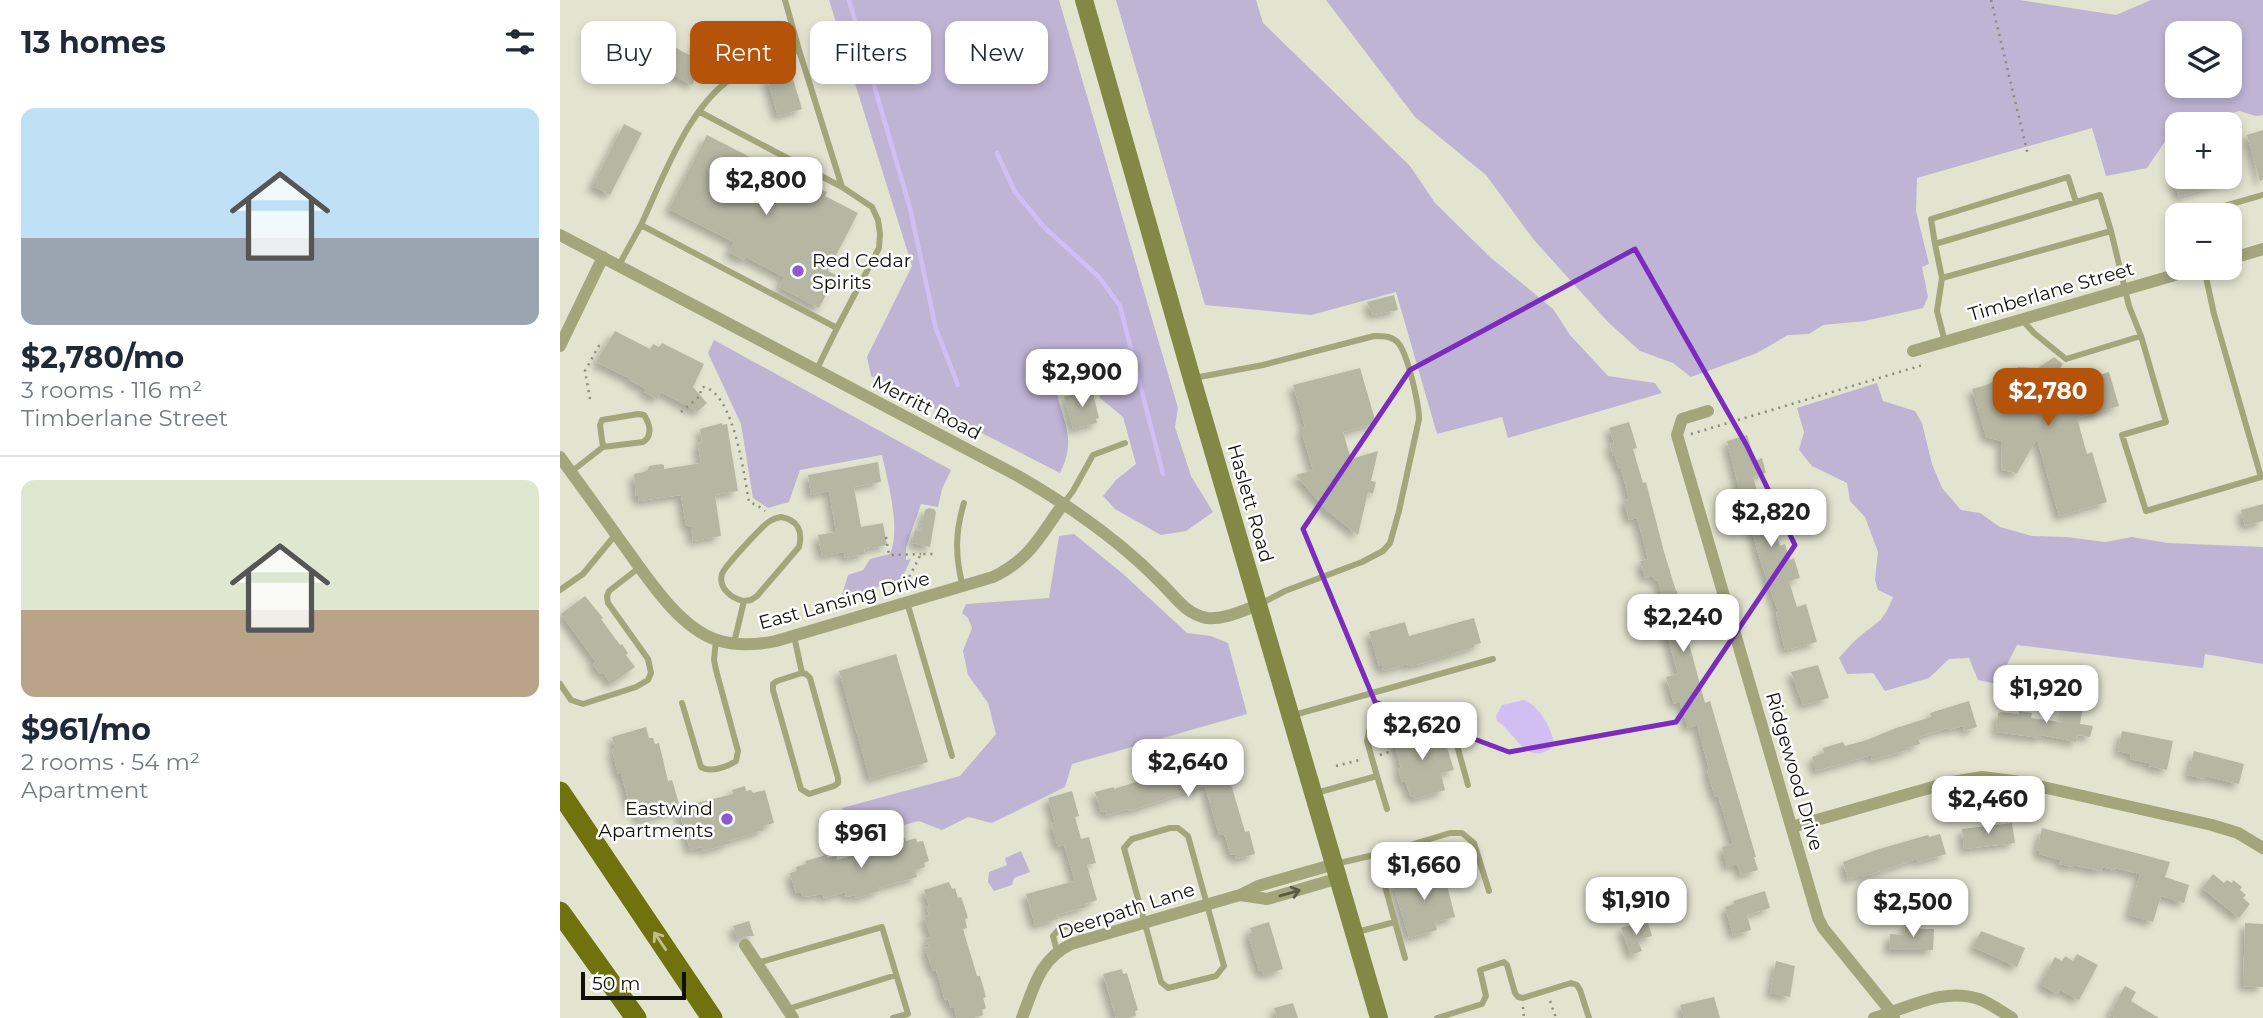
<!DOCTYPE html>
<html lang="en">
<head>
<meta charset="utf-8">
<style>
  body { margin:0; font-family:Montserrat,sans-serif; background:#f6f6f7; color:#1f2937; height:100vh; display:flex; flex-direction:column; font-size:26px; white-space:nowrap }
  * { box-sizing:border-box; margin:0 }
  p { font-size:23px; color:#747a83 }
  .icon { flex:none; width:38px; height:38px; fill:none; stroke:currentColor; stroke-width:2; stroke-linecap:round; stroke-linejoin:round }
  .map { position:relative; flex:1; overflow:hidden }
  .details { display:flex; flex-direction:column; background:#fff; width:560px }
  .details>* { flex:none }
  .banner { position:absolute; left:21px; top:21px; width:665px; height:63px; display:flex; gap:14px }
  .tools { position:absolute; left:1605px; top:21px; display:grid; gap:14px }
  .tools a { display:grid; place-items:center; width:77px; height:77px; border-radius:14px; background:#fff; box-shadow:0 4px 10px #0003; font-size:35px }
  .scale { position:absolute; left:21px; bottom:18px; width:105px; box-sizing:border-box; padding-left:7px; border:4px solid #0f1009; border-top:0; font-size:19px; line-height:24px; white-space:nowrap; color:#0f1009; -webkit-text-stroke:5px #fff; paint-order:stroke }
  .price { position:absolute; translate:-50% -60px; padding:0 16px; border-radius:14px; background:#fff; color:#222; font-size:23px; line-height:46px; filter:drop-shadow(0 2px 4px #0008) }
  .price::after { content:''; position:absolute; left:50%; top:42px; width:21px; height:16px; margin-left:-10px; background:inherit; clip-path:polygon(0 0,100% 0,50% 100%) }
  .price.selected { background:#b45309; color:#fff }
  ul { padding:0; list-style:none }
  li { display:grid; align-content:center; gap:14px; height:371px; padding:0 21px }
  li+li { border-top:2px solid #e0e1e3 }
  li span { display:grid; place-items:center; height:217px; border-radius:14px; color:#555 }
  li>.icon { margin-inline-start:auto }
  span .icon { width:126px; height:126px; fill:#fffc; stroke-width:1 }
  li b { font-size:30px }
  h2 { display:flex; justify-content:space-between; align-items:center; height:84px; padding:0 21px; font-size:30px }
  .chip { padding:0 24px; border-radius:14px; background:#fff; box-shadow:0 4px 10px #0003; font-size:24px; line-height:63px }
  .chip.selected { background:#b45309; color:#fff }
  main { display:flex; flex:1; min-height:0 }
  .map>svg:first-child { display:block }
  .green { fill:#bfb4d4; fill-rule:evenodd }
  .water { fill:#d1bff3 }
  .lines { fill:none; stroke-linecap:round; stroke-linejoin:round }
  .stream { stroke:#d1bff3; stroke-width:4.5 }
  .building { fill:#b5b7a3; filter:url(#shadow) }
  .path { stroke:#898b7c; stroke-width:2.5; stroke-dasharray:2 5; stroke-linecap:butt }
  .lane { stroke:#a3a67b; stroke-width:6 }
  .street { stroke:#a3a67b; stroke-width:12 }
  .secondary { stroke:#848845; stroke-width:18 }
  .primary { stroke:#6f720d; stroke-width:21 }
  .oneway { stroke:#595b42 }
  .oneway2 { stroke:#bec092 }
  .marked { fill:none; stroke:#7b2cbf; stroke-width:5; stroke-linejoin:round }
  .poi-dot { fill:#8d59d2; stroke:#fff; stroke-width:2.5 }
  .labels { text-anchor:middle; stroke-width:5; stroke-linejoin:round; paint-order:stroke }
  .poi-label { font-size:19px; fill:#0f1009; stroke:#fff; text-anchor:start }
  .street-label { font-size:19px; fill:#0f1009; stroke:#fff }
</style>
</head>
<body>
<main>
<section class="details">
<h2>13 homes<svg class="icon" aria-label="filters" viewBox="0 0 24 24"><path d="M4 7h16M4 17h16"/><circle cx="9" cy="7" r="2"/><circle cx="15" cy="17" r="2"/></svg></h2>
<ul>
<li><span style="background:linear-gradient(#bfe0f5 60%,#9aa5b1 0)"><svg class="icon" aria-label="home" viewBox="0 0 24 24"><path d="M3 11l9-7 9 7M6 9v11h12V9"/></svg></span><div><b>$2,780/mo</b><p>3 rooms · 116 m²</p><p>Timberlane Street</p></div></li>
<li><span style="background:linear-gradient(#dfe7d0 60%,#b9a48a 0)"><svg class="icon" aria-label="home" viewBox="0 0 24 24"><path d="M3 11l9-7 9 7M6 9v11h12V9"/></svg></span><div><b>$961/mo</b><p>2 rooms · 54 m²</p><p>Apartment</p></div></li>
</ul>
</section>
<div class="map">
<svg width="1703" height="1018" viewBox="0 0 1703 1018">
  <defs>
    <filter id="shadow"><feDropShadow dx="-5" dy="5" stdDeviation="3.5" flood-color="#0004"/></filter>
  </defs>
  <rect width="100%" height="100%" fill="#e2e4d0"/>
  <path class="green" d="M269,0H499L618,408L615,427L631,476L653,512L626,531L601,535L555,509L543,496L556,480L576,464L563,417L540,398L536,382L497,394C505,427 516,440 500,473L311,376L307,357L352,266Z
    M556,0H696L703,23L850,166L875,203L930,257L993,309L1010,335L1048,376L1095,383L1102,393L948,438L942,417L877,434L836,292L751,315L645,305Z
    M766,0H1459L1556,15L1591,0H1703V115L1696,116L1679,111L1635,124H1617V130L1612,131L1587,168L1546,176L1532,128L1357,178L1356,211L1369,264L1362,267L1368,297L1363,308L1305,321L1263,325L1249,334L1228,335L1197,353L1131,377L1113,363L1080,351L1048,322L974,240L926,175L855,117ZM1617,33H1670V86H1617Z
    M154,340L391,470L382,489L378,507L361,504L346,547V560L351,559L341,580L281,598L288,575L303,570L310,559L330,554C341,528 328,483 322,455L240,470L229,502L208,508L193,498L181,424L148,353Z
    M1317,383L1323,401L1355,411L1362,423L1372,464L1382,488L1401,510L1420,513L1440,527L1472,536L1507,537L1545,542L1572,537L1608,543L1703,547V664L1645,654L1643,668L1457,645L1437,684L1418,680L1409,658L1389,659L1369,678L1325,691L1313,673L1287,674L1279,658C1285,651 1292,643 1299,637C1318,621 1323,623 1333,597L1318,590L1315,580L1318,552L1305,517L1290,501L1287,483L1252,466L1239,450L1244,432L1237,408Z
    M514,534L562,573L627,633L651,636L668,643L687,714L512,764L505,787L432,823L408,817L382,830L359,821L293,838L282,808L400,776L436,734L428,703L408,675L403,651L412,628L408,618L402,613L406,604L489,598L499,536Z
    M461,851L470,872L454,878L452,885L434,891L428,882L429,872L447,865L445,858Z"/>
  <path class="water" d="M964,700C978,704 994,731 994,746C967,769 956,733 937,721L936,716L942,705Z"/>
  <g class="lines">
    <path class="stream" d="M289,0L350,208L376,329L398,385
      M437,153L455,192L484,227L539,277L560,306L603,474"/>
  </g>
  <path class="building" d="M143,34L156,40L132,85L97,66L109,44L131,56Z
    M231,72L242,109L218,116L207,79Z
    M64,124L82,133L50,195L32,186Z
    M1703,130V180L1700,181L1687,135Z
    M147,135L254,190L256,187L267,192L265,196L298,213L268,271L276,275L259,308L219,287L224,277L186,257L184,260L169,252L174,242L109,209Z
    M1613,177H1674L1675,179L1619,197Z
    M834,295L838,310L813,315L807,302Z
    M55,331L90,349L93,344L99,347L102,343L144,364L133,387L147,403L137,412L133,409L101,392L97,399L84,392L86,389L70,381L71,379L36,362Z
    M1494,357L1503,364L1483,392L1549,372L1559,406L1517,418L1527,454L1532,452L1547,502L1499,516L1477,439L1457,473L1442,470L1441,441L1426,437L1412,389L1427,385L1458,367L1478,368Z
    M800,368L816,423L783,432L791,459L818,451L811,481L816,482L813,494L808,492L798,535L765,509L736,475L753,470L742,433V428L745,427L733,385Z
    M532,389L539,418L536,419L537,423L513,429L504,397Z
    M1069,422L1077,448L1073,449L1083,483L1086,482L1104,552L1116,591H1117L1124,625L1145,703L1150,701L1196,857H1194L1198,870L1181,875L1177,864L1167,867L1162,847L1173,844L1158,796L1155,797L1147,770L1149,769L1137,725L1128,728L1120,702L1114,704L1106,677L1118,674L1100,610L1105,606L1098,580L1095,581L1093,576L1085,578L1080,561L1088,559L1085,547L1077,518L1069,520L1064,501L1069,499L1061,469H1059L1055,456H1053L1050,444L1054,443L1049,428Z
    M162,423V425L167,424L178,491L155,495L161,536L133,541L131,527L126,525L121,495L79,501L78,496H76L74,474L87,471L89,466L101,464L104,465V469L141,463L138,446L139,443L142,442L140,429Z
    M1187,435L1195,461L1202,458L1206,473L1193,477L1202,507L1207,505L1220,546L1225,544L1230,560L1234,558L1240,578L1229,581L1237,607L1246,604L1257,642L1225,650L1216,613L1218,612L1198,553L1187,512H1185L1167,441Z
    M318,462L321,482L294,487L301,527L323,523L327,545L304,549L305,554L285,558L284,552L262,556L258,535L276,532L269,491L251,495L248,475Z
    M1703,504V521L1685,526L1681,510Z
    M369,508L374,509L376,512L370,547L352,543L355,530L360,531L365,510Z
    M25,596L43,618L41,619L60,645L62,644L68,653L66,655L75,667L51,684L43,672L40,674L33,664L36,662L1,614Z
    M914,618L921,643L914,645L915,647L860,664L848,666L847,664L823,671L822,665L819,666L809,632L845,622L849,636Z
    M336,654L368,762L310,779L279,671Z
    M1258,665L1269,698L1243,705L1231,672Z
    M1409,701L1417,727L1404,731L1403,726L1388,730V728L1358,737L1360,744L1346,748L1347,750L1312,760L1311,755L1256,771L1252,757L1264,753L1263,748L1283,742L1285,746L1307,740L1336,728L1371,717L1370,713Z
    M1505,702L1523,705L1520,724L1533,726L1530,737L1518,735L1516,742L1481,735L1480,738L1436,732L1438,713L1441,712L1459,714V711L1472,713L1471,718L1501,722Z
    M866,726L872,744L885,741L894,770L881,773L885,790L855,799L854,796L851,797L845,781L842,782L838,769L841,768L833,739V736Z
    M86,727L89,738H93L95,744L99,743L108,781L112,780L120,807L173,794L172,790L185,786L186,791L191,790L193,793L205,790L214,823L203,826L204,830L168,841V844L143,851L142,847L130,850L119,810L79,821L76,810H71L61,774H58L52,750L55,748L52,737Z
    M1562,731L1613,741L1607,770L1589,766V763L1570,759L1571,754L1558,751Z
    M1634,751L1684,764L1679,784L1645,776L1644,779L1628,775Z
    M671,758L678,782L671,784L685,832L689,831L695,854L676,859L675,854L671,855L664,834L659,835L645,786L569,811L568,809L547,815L545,811L541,812L535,792L554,787V789L630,765L631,769Z
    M512,791L519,816L515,817L521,839L529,837L536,863L527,865L537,900L525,904L526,907L496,915L498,919L475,925L466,894L515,881L504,845L498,847L491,824L495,823L488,798Z
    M1452,823L1455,843L1404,849L1402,829Z
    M1482,828L1610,862L1605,877L1629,885L1624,903L1601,896L1593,922L1569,915L1580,874L1555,868L1554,870L1542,867L1541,871L1513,865V867L1499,864L1501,860L1479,854V851L1477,850Z
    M1380,834L1386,854L1358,862L1357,859L1302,877V875L1288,879L1283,862L1319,849L1368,835L1369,837Z
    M345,838L346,841L356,838L357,842L363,841L369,861L364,863L365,867L355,870L357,877L318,888L319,891L296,898L295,895L286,897L285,892L264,898L263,894L243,897L241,892L236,893L230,873L237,871L236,867L246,864L245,861L266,855L267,858L276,856L277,860L324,847L323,844Z
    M883,869L895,917L875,922L877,930L849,938L833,884Z
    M1653,874L1664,883L1667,880L1672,883L1673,880L1682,887L1680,890L1686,895L1683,898L1690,904L1679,918L1642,888Z
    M389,882L392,889L395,888L398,898L401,897L404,905L408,918L405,919L407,928L403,929L417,976H420L426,997L423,998L426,1008L422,1010L423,1015L414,1018H397L394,1008H391L388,999L385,1000L376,970L373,971L365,948L369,947L366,939L371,937L364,917L369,915L366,906H369L364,890Z
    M1205,891L1210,908L1187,915L1191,930L1173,935L1165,907L1174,904L1173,901Z
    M189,921L194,936H184L178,940L173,926Z
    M709,922L723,969L704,975L702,970L699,971L688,934L692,933L690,928Z
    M1088,923L1092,936L1078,940L1082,951L1071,955L1061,928L1075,924L1076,927Z
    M1346,923H1360V929H1374L1373,950H1329L1330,934L1344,935Z
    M1685,923L1703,924V987L1683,986Z
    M1421,931L1465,948L1457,967L1413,947Z
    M1517,954L1538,965L1519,1000L1500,990L1497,994L1480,984L1495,957L1502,961L1505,956L1513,961Z
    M1216,961L1235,966L1230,997L1210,993Z
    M562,969L563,974L567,973L578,1010L575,1011L576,1016L568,1018H556L543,974Z
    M1565,986L1576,992L1571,1001L1599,1018H1555L1549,1015Z
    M1154,997L1160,1018H1124L1120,1005Z
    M733,1003L738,1018H717L714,1008Z"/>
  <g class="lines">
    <path class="path" d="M1431,0L1468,155
      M30,399L25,371L41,342
      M121,412L141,395L140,390L144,387C174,394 184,475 189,502L197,505L205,511
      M1131,434L1363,365
      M326,537L329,555L361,554
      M346,583L361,554H375
      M820,755L832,751
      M776,766L803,759
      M990,1001L996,1018
      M963,1007L964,1018"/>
    <path class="lane" d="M225,0L239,50
      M140,112L282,187
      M1635,215L1654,209
      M1655,215L1654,209L1703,195
      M81,225C103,178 131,99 179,74C198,64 219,58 239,50L282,187L312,207L318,220L320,234L319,248L277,328
      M1375,244L1371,219L1508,177L1516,202
      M59,265L81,225L277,328L256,371
      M1382,278L1375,244L1540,195L1551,231
      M1462,320L1474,333L1506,359L1581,336
      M1385,342L1377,311L1382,278L1551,231L1569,306L1581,336L1606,422L1562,435L1586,511L1701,477L1654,314L1644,268
      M634,378L703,365L814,336C824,336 833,336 839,344C848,356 859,404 859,419L839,511L830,543L823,551L802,562L725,591L700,604
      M11,472L43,447L83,442C93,436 90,424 84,415L78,414L42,420L40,425L43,447
      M504,503L513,491L533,455L565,443
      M403,587C395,557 395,532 404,503
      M0,590L23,574L56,534
      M347,602L392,756
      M234,636L242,673L246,674L250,678L278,778V783L274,786L249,794L241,789L213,690V684L217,681L242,673
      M174,643L184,601L191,600L197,596L239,547C243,531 238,520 221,517C216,518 215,518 210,521C203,525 164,567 162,574C158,588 172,599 184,601
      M0,684L11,700L23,704L76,687L88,680L91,673L88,659L48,603L47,596L49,591L80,567
      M122,703L141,767C150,773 167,767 176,761L178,751L156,670L154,660L156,640
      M734,715L933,659
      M817,776L827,809
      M756,793L817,776L807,741L809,731L877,711L885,713L890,720L908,785
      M610,828H618L628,836L664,966L656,976L608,988L601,982L564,848L572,839Z
      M816,854L845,958
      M775,864L827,852L890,833H902L914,843L929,891
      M797,932L835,922
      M497,951L493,936L501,927L513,926L525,939
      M197,963L322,927L348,1014L333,1018
      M228,1009L336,975
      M877,1018L922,1004L926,996L920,970L944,962L947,965L955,993L958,997L963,998L1011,983L1017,985L1020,990L1029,1018"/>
    <path class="street" d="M0,235L458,476C510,506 558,539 600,582C614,595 626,615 647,618C664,620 683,610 699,605
      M1670,259L1703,249
      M0,346L43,257
      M1353,351L1639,268
      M1148,411L1122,419L1117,435L1258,918L1263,928L1332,1013L1334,1018
      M0,457C19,483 38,509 57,536C82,569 116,627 157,640C176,646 197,645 216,641L433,577C471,559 480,535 504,503
      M1232,827L1387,783L1422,777L1460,782L1652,825L1678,833L1703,848
      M680,895L707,899L779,878
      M185,945L233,1018
      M462,1018C474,987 479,960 511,944L680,895L698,886L775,864
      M1314,1018C1349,1008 1382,987 1419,999C1430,1003 1442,1012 1452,1018"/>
    <path class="secondary" d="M524,0L632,379L819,1018"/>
    <path class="primary" d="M0,792L152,1018
      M0,912L76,1018"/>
  </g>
  <defs><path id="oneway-shaft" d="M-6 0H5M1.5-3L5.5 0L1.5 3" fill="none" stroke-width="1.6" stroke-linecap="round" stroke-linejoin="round" transform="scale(1.75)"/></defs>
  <use class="oneway" href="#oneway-shaft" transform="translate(730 893) rotate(-16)"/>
  <use class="oneway2" href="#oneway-shaft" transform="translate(100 941) rotate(-124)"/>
  <path class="marked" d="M1075,249L1187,446L1235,545L1116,722L949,752L815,702L743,529L850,370Z"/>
  <g class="poi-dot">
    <circle cx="238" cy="271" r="7"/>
    <circle cx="167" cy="819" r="7"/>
  </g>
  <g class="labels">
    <g class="poi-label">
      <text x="252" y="267">Red Cedar<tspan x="252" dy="22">Spirits</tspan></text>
      <text x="153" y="815" text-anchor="end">Eastwind<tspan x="153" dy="22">Apartments</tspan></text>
    </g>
    <g class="street-label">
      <text transform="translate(1491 291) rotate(-16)" y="7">Timberlane Street</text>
      <text transform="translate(367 407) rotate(27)" y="7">Merritt Road</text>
      <text transform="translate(691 503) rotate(74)" y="7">Haslett Road</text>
      <text transform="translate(284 600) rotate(-15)" y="7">East Lansing Drive</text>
      <text transform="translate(1235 771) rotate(74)" y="7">Ridgewood Drive</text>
      <text transform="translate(566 910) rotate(-18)" y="7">Deerpath Lane</text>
    </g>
  </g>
</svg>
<div class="tools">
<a><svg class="icon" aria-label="layers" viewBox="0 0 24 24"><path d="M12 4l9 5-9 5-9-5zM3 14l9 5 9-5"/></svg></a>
<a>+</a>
<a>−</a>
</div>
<div class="scale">50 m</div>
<b class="price" style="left:206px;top:217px">$2,800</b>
<b class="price" style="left:522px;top:409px">$2,900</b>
<b class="price selected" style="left:1488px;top:428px">$2,780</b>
<b class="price" style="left:1211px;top:549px">$2,820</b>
<b class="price" style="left:1123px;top:654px">$2,240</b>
<b class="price" style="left:1486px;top:725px">$1,920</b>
<b class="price" style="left:862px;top:762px">$2,620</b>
<b class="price" style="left:628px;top:799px">$2,640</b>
<b class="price" style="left:1428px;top:836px">$2,460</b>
<b class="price" style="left:301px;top:870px">$961</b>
<b class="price" style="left:864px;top:902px">$1,660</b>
<b class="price" style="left:1076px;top:937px">$1,910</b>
<b class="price" style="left:1353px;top:939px">$2,500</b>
<div class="banner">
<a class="chip">Buy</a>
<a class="chip selected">Rent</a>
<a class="chip">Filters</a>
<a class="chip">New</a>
</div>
</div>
</main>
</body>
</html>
